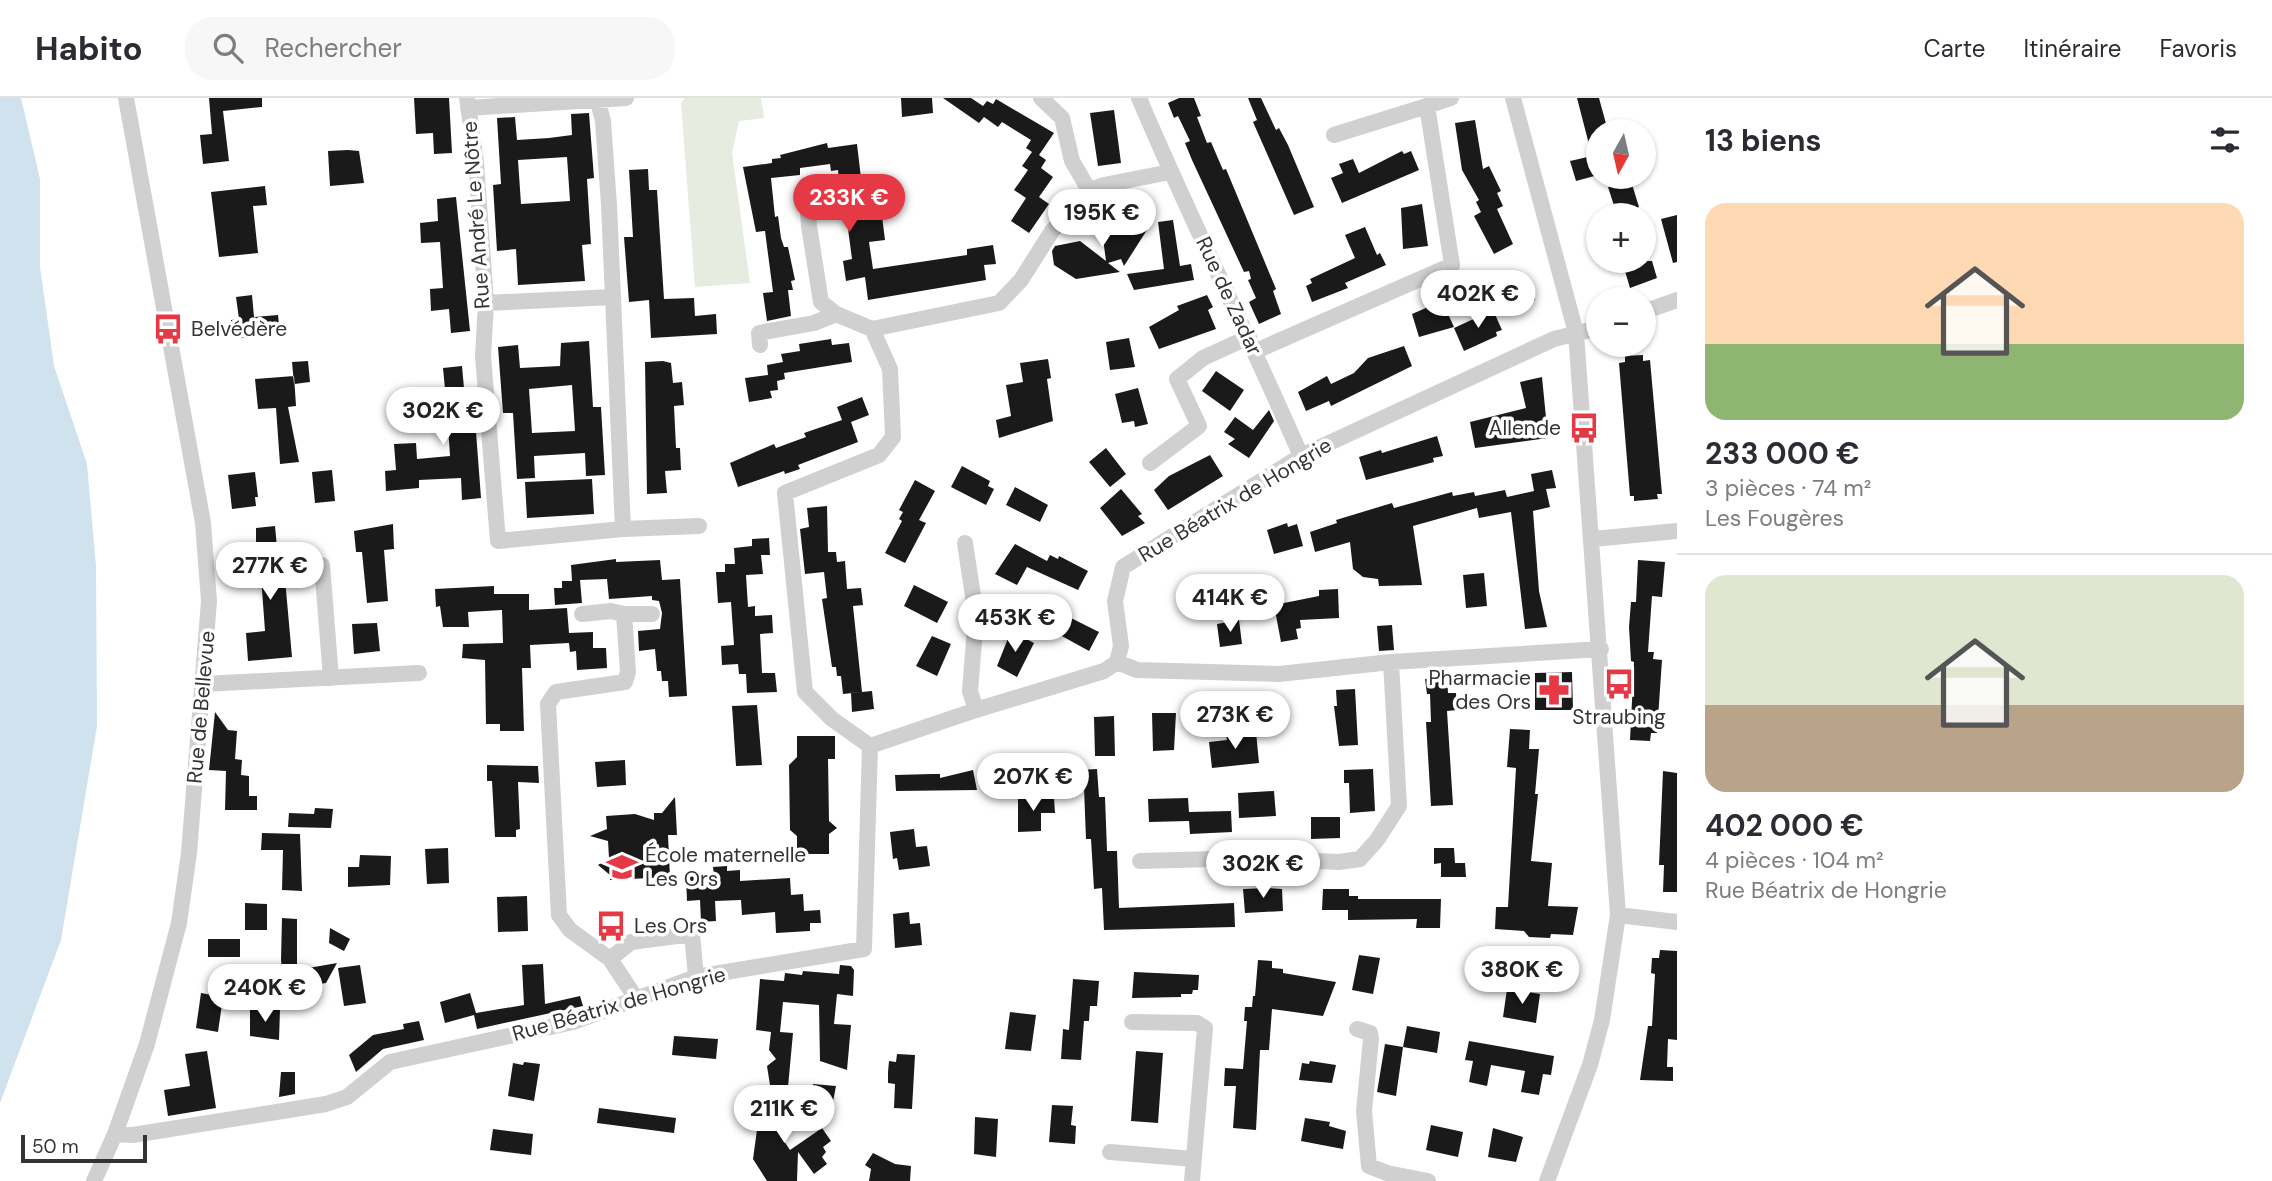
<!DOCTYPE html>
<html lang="fr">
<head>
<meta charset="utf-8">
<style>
  body { margin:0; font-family:"DM Sans",sans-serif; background:#f7f7f7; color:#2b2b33; height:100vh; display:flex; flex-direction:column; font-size:26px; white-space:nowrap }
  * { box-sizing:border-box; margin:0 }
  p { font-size:23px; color:#7c7c81 }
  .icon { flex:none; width:38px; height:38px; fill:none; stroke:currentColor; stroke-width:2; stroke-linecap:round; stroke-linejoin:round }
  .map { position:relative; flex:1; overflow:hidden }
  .panel { display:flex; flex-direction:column; background:#fff; width:595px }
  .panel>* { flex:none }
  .needle { width:46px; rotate:188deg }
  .buttons { position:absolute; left:1586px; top:21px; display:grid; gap:14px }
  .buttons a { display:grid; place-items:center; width:70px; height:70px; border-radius:50%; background:#fff; box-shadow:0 2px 5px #0004; font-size:35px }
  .scale { position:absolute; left:21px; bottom:18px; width:126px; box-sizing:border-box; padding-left:7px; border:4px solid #333; border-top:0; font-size:19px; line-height:24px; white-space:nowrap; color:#333; -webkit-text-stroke:5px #fff; paint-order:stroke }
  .price { position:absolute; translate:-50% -60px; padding:0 16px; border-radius:24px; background:#fff; color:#222; font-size:23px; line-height:46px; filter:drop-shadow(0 2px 4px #0008) }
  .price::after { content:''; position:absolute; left:50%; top:42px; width:21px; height:16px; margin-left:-10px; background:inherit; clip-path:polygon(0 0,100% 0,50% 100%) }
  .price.active { background:#e63946; color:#fff }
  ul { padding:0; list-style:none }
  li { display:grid; align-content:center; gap:14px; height:371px; padding:0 28px }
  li+li { border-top:2px solid #e1e1e2 }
  li span { display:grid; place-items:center; height:217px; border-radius:21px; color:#555 }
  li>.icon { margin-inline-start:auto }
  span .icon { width:126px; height:126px; fill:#fffc; stroke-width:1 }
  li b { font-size:30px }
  h2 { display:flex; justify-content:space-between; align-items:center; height:84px; padding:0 28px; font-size:30px }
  header { display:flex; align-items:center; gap:42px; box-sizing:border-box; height:98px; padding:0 35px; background:#fff; border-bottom:2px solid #e1e1e2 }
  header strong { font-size:33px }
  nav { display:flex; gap:38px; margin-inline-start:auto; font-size:24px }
  .search { width:490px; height:63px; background:#f7f7f7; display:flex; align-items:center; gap:18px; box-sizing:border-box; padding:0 24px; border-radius:28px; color:#7c7c81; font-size:26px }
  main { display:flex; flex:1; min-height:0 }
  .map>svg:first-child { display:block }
  .green { fill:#e6ecdf }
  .water { fill:#cfe2ee }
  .building { fill:#1a1a1a; fill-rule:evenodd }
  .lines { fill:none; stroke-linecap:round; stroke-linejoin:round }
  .minor { stroke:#d0d0d0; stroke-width:16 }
  .labels { text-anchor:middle; stroke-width:7; stroke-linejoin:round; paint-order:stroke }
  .street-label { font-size:21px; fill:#333; stroke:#fff }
  .poi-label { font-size:21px; fill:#333; stroke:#fff; text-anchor:start }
</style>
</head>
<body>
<header>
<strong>Habito</strong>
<div class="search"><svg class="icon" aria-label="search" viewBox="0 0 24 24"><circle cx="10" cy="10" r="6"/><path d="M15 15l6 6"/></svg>Rechercher</div>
<nav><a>Carte</a><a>Itinéraire</a><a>Favoris</a></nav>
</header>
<main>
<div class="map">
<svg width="1677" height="1083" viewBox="0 0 1677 1083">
  <rect width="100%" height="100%" fill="#fff"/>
  <path class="green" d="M685,0H761L764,20L739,23L732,55L750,185L695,189L681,5Z"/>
  <path class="water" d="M0,0H21L40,81V169L54,268L87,366L96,468L97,628L61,842L0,1005Z"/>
  <path class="building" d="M209,0H262V9L223,13L229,63L203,66L200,37L212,36Z
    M414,0H449L452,55L434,56L433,35L416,36Z
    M901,0H932L933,15L902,19Z
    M943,0H971L983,8L987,3L993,6L996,1L1054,35L1039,57L1046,62L1041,70L1053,79L1039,99L1049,106L1029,135L1011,123L1026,100L1014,92L1028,72L1022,68L1032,54L1026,50L1031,42L1002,24L998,29L984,19L979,25Z
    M1179,0H1194L1201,18L1197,19L1207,45L1211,44L1223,72L1226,71L1276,191L1273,193L1281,216L1259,226L1249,204L1256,200L1248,182L1251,181L1249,173L1244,174L1192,62L1185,45L1190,43L1178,18L1174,20L1168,5Z
    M1248,0H1261L1276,32L1279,30L1288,47L1314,109L1294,117L1253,24L1257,22Z
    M1577,0H1599L1608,33H1598V77L1576,83L1570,63L1592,58Z
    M1114,12L1121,65L1098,68L1090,15Z
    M589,15L594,80L587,81L591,146L582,147L585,183L518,187L516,151L497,153L493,87L501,86L497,20L515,19L517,42L549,40L572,37L571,16ZM567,59L570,103L521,106L518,62Z
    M1475,22L1483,71L1489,68L1501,93L1497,95L1503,108L1497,111L1513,146L1494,156L1474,118L1481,114L1476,104L1479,102L1462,72L1455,25Z
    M827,45L828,50L857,46L861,80L865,79L866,87H869L871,103L881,110L885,142L869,144L873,171L967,157V151L993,147L996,166L984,167L986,182L868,202L865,179L846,183L843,163L852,161L845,108L849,107L846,82H839L838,72L831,73L830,66L800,70V77L771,80L775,119L778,118L781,140L784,149H788L795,182L791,183L793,192H788L791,218L767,223L763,195L773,194L765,133L756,134L743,69L772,65V61L781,60L780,57Z
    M348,52L359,53L364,85L330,88L328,53Z
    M1402,53L1404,56L1411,53L1419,72L1342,105L1331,80L1343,75L1339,66L1353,61L1359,75Z
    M648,71L649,92H657L664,201L694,200L695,218L716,216L717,236L651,240L649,202L629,204L624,139H633L629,72Z
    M1631,83L1639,109L1629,113L1630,117H1617L1608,89Z
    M265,88L267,107L253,108L258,155L219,159L211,94Z
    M456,99L470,233L451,235L449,211L431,213L430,191L443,190L440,144L421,145L420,125L438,123L437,101Z
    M1422,106L1428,148L1403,151L1401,110Z
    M1140,111L1141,126L1152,124L1124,168L1121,161L1108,165L1120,174L1076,181L1054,167L1052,153L1055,148L1080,143L1106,163L1102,133L1114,129L1124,113Z
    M1677,117V164L1673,165L1661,121Z
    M1173,122L1180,168L1191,166L1194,182L1134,192L1127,176L1164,171L1158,124Z
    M1365,129L1377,157L1380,155L1386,167L1345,185L1348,190L1312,204L1306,188L1312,185L1310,181L1355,160L1345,137Z
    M1622,163H1652L1657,180L1630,190Z
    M1527,181L1535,202L1500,216L1492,196Z
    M252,197L254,219L278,217L280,236L234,241L231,222L239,221L236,199Z
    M1207,197L1213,209L1208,212L1216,231L1159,251L1149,229L1179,212L1177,208Z
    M1442,203L1454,229L1419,239L1412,216Z
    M1493,212L1502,232L1496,234L1497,238L1464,253L1454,230Z
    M1129,240L1135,269L1110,272L1106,244Z
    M831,241L832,247L849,245L852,264L784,275L785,281L777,283L778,292L770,293L772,300L749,304L745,280L768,277L767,267L783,264L781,256L800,253L799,246Z
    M589,243L593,309H601L605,377L586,378L585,355L534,358L535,380L517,381L513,315H503L498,249L518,247L520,270L560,268L561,245ZM572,287L575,333L532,335L529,291Z
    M1404,248L1412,268L1331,308L1329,303L1306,313L1298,294L1327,278L1331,286L1354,275L1368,260Z
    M1643,257V263L1650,262L1662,396H1657L1658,401L1634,403V398H1630L1619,265L1625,264V258Z
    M1048,261L1051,280L1047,281L1053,323L999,340L996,322L1011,318L1006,287L1023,284L1020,265Z
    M308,263L310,284L294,286L292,264Z
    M663,263L671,265L673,285L682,284L684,307L674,308L676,350H680L681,372L665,373L667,395L647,396L645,264Z
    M462,268L468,335L476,334L481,400L462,402L461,380L419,382V390L386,393L385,373L396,372L394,346L416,345L417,361L450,358L447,313H438L437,292L445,291L443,270Z
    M1216,273L1244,292L1230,313L1202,293Z
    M294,278L296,308L288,309L299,364L280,366L276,310L258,311L255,281Z
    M1542,279L1548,340L1475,350L1470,324L1526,310L1520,284Z
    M1138,290L1148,326L1135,329L1134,323L1122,325L1115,296Z
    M862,299L869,317L851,324L858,344L798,367L800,371L785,376L784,373L738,389L730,365L774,346L776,350L806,339L804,335L842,322L837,309Z
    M1269,312L1274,323L1249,360L1228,346L1235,341L1224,334L1235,319L1253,332Z
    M1437,338L1443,358L1433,360L1434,364L1366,382L1359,359L1381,352L1382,355Z
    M1106,350L1126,376L1110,389L1089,364Z
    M1210,357L1223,378L1168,412L1154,392L1169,378Z
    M962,368L990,383L988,388L994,391L986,407L951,389Z
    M332,372L335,403L315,405L312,374Z
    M1552,372L1556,390L1546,391L1550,409L1533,413L1539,493L1547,529L1525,531L1511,414L1479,420L1477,410L1413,428L1422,487L1379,488L1378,481L1363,479L1353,471L1350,444L1315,454L1310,434L1337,425L1336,422L1392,405L1394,410L1452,394L1453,398L1474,394L1475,398L1505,392L1507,399L1534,393L1531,376Z
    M255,374L258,399H255L256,408L232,411L228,377Z
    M592,381L594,416L527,420L525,384Z
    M915,382L935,393L919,422L926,425L905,465L885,455L902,423L899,421L903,414L899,412Z
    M1015,389L1048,407L1040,424L1006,407Z
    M1121,391L1142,416L1138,418L1145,425L1122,438L1100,410Z
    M827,408L828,454H836L837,464L845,463L847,491L861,490L863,507L853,508L862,594L843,596L841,578H837L836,569H832L822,501L827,500L824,474L805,476L800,431L809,429L807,410Z
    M1287,425L1288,429L1297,426L1303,448L1274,456L1267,432Z
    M393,426L394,451L384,452L388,503L367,505L362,454H356L354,433Z
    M275,428L280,482L285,481L292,559L248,563L246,535L265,533L260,464L251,465L250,445L256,444V430Z
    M769,440L770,457H761L763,476L746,477L748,509L755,508V518L772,517L773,535L760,536L762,575H775L777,594L747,595L746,576H739L738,566L722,567L721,548L734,547L731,504L718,505L716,474H725V466H735L734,450L752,448V441Z
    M1015,446L1047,463L1050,457L1058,461L1059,458L1088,473L1078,492L1027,469L1017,487L995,476Z
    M616,461V464L660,462L662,482L680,481L687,598L669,599L668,583H662L661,573H657L655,551L639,553L638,533L660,531L662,515L659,503L652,502V498L609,501L607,481L580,482L582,505L555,507L554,490H562V483H572L571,467Z
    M1638,462L1665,464L1662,499L1652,498L1648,554H1654L1653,561L1662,562L1657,635H1651L1650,643L1630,642L1634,564L1631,563L1629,529L1631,504H1636Z
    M1484,475L1487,508L1466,510L1463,477Z
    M914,487L948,504L937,525L904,508Z
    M494,488V496H529V512L567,510L569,535L593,534V550H606L607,570L577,572L576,553L570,554L569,545L530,547L531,570H522L524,633H500V626H486L485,562L462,560L463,546L503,545L502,512L468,514L469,529H443L440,508L436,509L435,491Z
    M1338,491L1339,520L1300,522L1301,530L1296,531L1298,541L1281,544L1274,507L1319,498V492Z
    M1069,519L1099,534L1089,553L1060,537Z
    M1239,522L1242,546L1220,549L1217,526Z
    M377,525L380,553L354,556L352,526Z
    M1392,527L1394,552L1379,553L1377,528Z
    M1011,533L1034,545L1017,579L997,568Z
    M932,538L951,546L937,578L916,568Z
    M1572,574L1573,612H1535V575Z
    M1447,579L1448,595H1456L1457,612L1447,613L1453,707L1431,708L1426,624H1431L1430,596H1427L1425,581Z
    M1355,591L1358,647L1339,648L1334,608H1337L1336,592Z
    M872,593L874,611L852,614L851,595Z
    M757,607L762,667L736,668L732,608Z
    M215,614L228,632L237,633L235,661L242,662L241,677L249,678V698H257V712H225L226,673L209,672Z
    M1152,615H1176L1174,652L1153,653Z
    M1114,618L1115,658H1095L1094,619Z
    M1510,631L1530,632L1529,651H1539L1535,696H1538L1531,763L1552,765L1548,808L1578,809L1573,837L1551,836L1550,840L1529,839L1524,833L1495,831L1496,809H1508L1516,670L1507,669Z
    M1256,634L1259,665L1212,670L1209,644L1227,642L1226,637Z
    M797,638H835V661H828L829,723L837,730L829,736V756H797V738L790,732L789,667L797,659Z
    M625,662L626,687L597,689L595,664Z
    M487,667L538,668L539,685L518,684L520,731L516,732V739H495L492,683H487Z
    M1097,671L1099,699H1105L1107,753H1117L1119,810L1234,805L1235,829L1104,832L1102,790L1094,791L1091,741H1086L1084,690L1066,692L1063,673Z
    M1373,671L1375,713L1350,715L1349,685H1344V672Z
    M973,672L977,692L896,693L895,677L932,676H940V680Z
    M1663,673L1677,675V794H1663L1664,767H1659Z
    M1274,693L1276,718L1239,720L1238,695Z
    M675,699L677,737H668L670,779L610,782V777L598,767L609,760L608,743L590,738L607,731L606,718L635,716L654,722V715H662Z
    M1018,700H1054L1055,715H1041V733L1018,734Z
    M1188,700L1189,714L1231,713L1232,734L1190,736L1189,723L1149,724L1148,701Z
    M315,710L333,711L331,730L288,729L289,715L314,716Z
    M1311,719H1340V740L1311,741Z
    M914,731L916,749L927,748L930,768L899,772L897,760L893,761L890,734Z
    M262,735L300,736L302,793L282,792L283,752H261Z
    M448,750L449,785L427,786L425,751Z
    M1434,750H1454L1455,765H1465L1466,779H1441V765L1434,766Z
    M360,757L391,758L390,787L348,789V769H359Z
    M727,768V773L740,772V783L790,780L791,797L803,796L804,813L820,812L821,825H810V833L776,835L775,814L742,817L741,802L715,803L716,823L701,824L700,802L687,803L686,779L714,777L713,769Z
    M1268,790L1282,791L1283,813L1245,815L1243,791Z
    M1323,791H1349V798H1358V801H1441L1440,830H1416L1417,821L1348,822V812H1322Z
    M527,798L528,833L498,834L497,799Z
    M245,805L267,806V832H245Z
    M909,814L910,826L920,825L922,847L895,850L893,816Z
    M282,820L297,821V872L337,865L326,885L289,891V882H283L281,862Z
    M330,830L350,841L344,853L329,845Z
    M208,841H240V859H208Z
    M1660,852L1677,853V942L1668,941L1667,969H1673V983L1640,982L1648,928H1652L1655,876L1651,875L1652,860H1659Z
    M1359,857L1380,860L1373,896L1352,892Z
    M1258,862L1272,863V870L1283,871V875L1336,884L1323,918L1272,911L1269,952H1260L1256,1032L1233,1030L1236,988H1224L1225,970L1243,971L1247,923H1244L1245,909H1252L1253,898H1255Z
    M543,866L545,906L580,898L583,908L477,931L474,917L445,925L440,904L470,895L476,915L524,907L522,867Z
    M360,867L366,905L344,908L338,870Z
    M840,867L851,868L854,872L853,898L837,896L834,926L851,927L847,972L820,963L819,907L783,904L780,934L793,935L788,989L770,987L767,968L776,961L769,952L771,934L756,932L760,881L784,883L785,875L802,877L803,873L839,876Z
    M1134,874L1199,877L1198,892H1193L1192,896H1181V899L1132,900Z
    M1073,881L1099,883L1097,908H1090L1089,923H1084L1081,962L1061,961L1063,931L1069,932Z
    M1507,891L1540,896L1536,925L1503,919Z
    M201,895L223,899L218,934L196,930Z
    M250,912H280L279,942L250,938Z
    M1010,914L1036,917L1031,953L1005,951Z
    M419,923L424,942L383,951L356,974L349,957L373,937L404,931L403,926Z
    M1407,928L1440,934L1437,955L1403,949Z
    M674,938L718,941L716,961L672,957Z
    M1469,943L1554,958L1551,977L1543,976L1539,997L1521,994L1525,973L1491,967L1487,988L1469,984L1473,963L1465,962Z
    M1385,946L1403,949L1396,998L1377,994Z
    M207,953L216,1010L168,1018L164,992L190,988L185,956Z
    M1136,953L1163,955L1158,1025L1131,1023Z
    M897,956L915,957L912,1011L894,1010L895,986L888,985V974L889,963L896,964Z
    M1310,963L1336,967L1332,985L1299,982L1302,965L1309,966Z
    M524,964L540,966L534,1003L508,998L513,965L523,967Z
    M281,974H295V996L279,999Z
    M813,986L836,988L831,1014L819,1012L820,1006L811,1005Z
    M770,988L786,1008L780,1037L790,1052L822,1030L831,1043L823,1049L826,1054L822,1059L827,1066L814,1076L798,1054L797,1083H767L753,1061L760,1010L768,1003Z
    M1052,1007L1073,1008L1071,1027L1076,1028L1075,1046L1049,1044Z
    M599,1010L676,1020L674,1035L597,1025Z
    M975,1019L998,1021L996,1059L974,1056Z
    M1305,1020L1330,1024L1329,1028L1346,1033L1343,1051L1301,1043Z
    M1431,1027L1463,1034L1458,1059L1426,1052Z
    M1493,1030L1523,1039L1516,1064L1488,1059Z
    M493,1031L533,1036L531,1057L490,1052Z
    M873,1055L895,1066L911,1068L910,1083H869L871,1071L865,1067Z"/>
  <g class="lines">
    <path class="minor" d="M467,0L476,64L486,205L483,258L498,443L623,431L699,428
      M597,0L603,23L609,107L623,431
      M1041,0L1062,20L1072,63L1089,92
      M1139,0C1190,121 1249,238 1301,358
      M1513,0L1576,235L1618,817L1602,922L1590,967L1547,1083
      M468,10L626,0
      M1334,37L1427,8
      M806,87L809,128L821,204L836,216L872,231
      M486,205L613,199
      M1643,214L1677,202
      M872,231L999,205L1021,182L1052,133L1089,92L1104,87L1170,74
      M760,247L759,235L814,225L836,216
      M1256,253L1452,167L1427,8L1451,0
      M1150,365L1199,328L1177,281L1203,260L1249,239
      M1593,441L1677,433
      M965,445L976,518L970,593L976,612
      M322,467L331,580
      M582,516L611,513L624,516
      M976,518L1035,508
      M1117,564L1137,572L1279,576L1391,564L1601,551
      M203,586L419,575
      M870,648L976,612L1104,573L1117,564L1121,548L1115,503L1123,469L1301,358L1554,241L1598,230
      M870,648L832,621L805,594L785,395L879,357L893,339L890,271L872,231
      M1140,763L1250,760L1339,764L1360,761L1377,742L1399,708L1391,564
      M1618,817L1677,824
      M610,861L631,844L692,836L696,879
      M635,899L610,861L570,832L559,817L548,606L556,594L625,584L628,574L624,516H652
      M1132,924L1197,925L1205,930L1192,1083
      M1357,931L1370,935L1371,941L1364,1013L1369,1068L1387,1075L1428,1083
      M115,1036L133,1037L326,1006L347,999L390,964L573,924L696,879L864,851L870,648
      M1110,1054L1194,1061
      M94,1083L115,1036L147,946L179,825L189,755L209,503L203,425L126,0"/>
  </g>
  <defs>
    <g id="bus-bare" transform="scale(2.415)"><path d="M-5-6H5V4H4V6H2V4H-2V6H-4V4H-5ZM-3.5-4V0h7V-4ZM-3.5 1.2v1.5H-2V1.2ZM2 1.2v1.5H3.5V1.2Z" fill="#e63946" stroke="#fff" stroke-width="2.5" paint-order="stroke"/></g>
    <g id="pharmacy-bare" transform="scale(2.415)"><path d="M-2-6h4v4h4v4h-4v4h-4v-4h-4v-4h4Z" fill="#e63946" stroke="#fff" stroke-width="2.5" paint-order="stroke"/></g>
    <g id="school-bare" transform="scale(2.415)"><path d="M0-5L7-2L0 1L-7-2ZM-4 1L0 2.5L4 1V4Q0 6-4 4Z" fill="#e63946" stroke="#fff" stroke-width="2.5" paint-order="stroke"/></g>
  </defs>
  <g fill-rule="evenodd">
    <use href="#bus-bare" x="168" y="231"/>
    <use href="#bus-bare" x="1584" y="330"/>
    <use href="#bus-bare" x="1619" y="586"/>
    <use href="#pharmacy-bare" x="1554" y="592"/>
    <use href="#school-bare" x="622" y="769"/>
    <use href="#bus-bare" x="611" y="828"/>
  </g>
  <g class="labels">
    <g class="street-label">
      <text transform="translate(476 117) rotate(-94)" y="7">Rue André Le Nôtre</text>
      <text transform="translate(1229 198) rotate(65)" y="7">Rue de Zadar</text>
      <text transform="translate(1235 402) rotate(-31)" y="7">Rue Béatrix de Hongrie</text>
      <text transform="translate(201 609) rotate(-85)" y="7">Rue de Bellevue</text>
      <text transform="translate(619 906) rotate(-16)" y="7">Rue Béatrix de Hongrie</text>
    </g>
    <g class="poi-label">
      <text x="191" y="238">Belvédère</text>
      <text x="1561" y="337" text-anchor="end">Allende</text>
      <text x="1531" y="587" text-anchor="end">Pharmacie<tspan x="1531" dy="24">des Ors</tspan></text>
      <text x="1619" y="626" text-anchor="middle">Straubing</text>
      <text x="645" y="764">École maternelle<tspan x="645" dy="24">Les Ors</tspan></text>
      <text x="634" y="835">Les Ors</text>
    </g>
  </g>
</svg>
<div class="buttons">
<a><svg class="needle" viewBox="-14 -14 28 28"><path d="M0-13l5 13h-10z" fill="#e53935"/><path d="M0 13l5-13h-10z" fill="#7c7c81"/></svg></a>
<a>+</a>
<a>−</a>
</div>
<div class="scale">50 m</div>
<b class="price active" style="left:849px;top:136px">233K €</b>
<b class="price" style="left:1102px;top:151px">195K €</b>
<b class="price" style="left:1478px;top:232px">402K €</b>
<b class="price" style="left:443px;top:349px">302K €</b>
<b class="price" style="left:270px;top:504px">277K €</b>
<b class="price" style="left:1230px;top:536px">414K €</b>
<b class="price" style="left:1015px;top:556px">453K €</b>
<b class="price" style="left:1235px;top:653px">273K €</b>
<b class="price" style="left:1033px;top:715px">207K €</b>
<b class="price" style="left:1263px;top:802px">302K €</b>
<b class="price" style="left:1522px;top:908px">380K €</b>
<b class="price" style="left:265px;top:926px">240K €</b>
<b class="price" style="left:784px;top:1047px">211K €</b>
</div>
<section class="panel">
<h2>13 biens<svg class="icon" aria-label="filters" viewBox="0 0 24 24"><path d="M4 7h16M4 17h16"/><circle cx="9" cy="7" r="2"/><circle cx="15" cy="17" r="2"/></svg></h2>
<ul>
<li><span style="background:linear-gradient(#ffd9b3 65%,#8fb573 0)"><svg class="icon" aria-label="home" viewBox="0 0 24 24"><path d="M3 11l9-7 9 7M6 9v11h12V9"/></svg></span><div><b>233 000 €</b><p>3 pièces · 74 m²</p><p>Les Fougères</p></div></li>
<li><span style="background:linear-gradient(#dfe7d0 60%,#b9a48a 0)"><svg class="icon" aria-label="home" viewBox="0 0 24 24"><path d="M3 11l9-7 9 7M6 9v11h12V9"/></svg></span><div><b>402 000 €</b><p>4 pièces · 104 m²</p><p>Rue Béatrix de Hongrie</p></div></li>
</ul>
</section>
</main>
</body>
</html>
